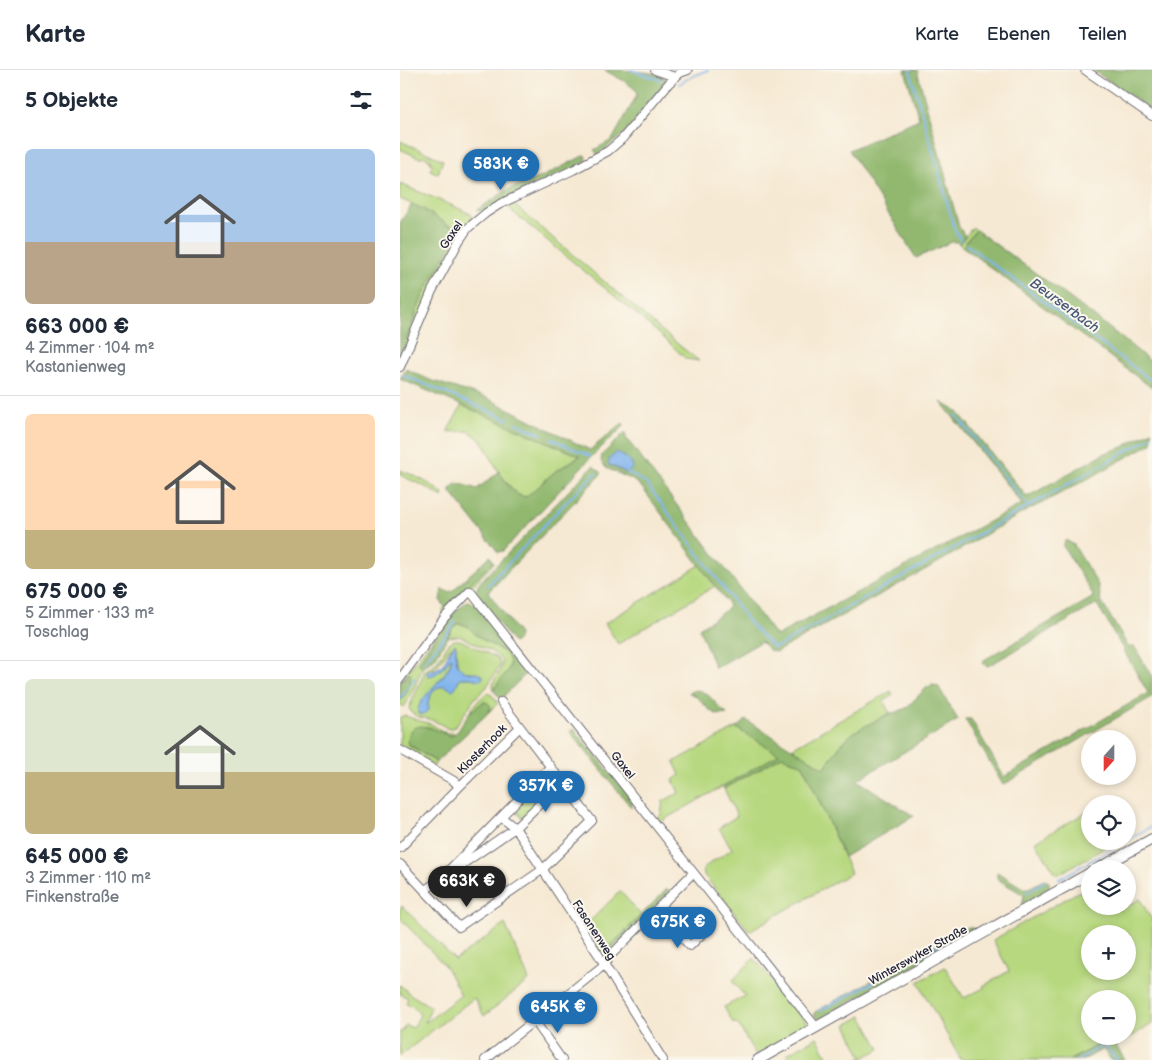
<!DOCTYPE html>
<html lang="de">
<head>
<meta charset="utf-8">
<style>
  body { margin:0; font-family:"Balsamiq Sans",sans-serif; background:#f2f2f3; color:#1f2937; height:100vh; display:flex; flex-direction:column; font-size:19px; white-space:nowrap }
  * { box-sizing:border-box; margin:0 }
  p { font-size:16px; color:#747a83 }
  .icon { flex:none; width:28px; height:28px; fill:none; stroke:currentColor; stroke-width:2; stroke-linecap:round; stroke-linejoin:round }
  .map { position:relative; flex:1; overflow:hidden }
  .side { display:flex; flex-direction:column; background:#fff; width:400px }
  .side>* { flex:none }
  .needle { width:32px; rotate:201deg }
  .fabs { position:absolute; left:681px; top:660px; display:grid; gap:10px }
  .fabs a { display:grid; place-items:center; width:55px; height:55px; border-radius:50%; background:#fff; box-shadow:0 2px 8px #0003; font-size:25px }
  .price { position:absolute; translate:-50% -42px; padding:0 11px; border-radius:18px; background:#1f6fb2; color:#fff; font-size:16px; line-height:32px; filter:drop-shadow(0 1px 2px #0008) }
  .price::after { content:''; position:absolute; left:50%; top:30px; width:15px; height:11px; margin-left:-8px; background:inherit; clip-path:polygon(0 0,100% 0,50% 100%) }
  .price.active { background:#222; color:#fff }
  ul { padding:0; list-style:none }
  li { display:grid; align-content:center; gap:10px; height:265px; padding:0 25px }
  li+li { border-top:1px solid #e0e1e3 }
  li span { display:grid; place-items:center; height:155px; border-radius:8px; color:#555 }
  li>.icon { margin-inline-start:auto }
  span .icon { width:90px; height:90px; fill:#fffc; stroke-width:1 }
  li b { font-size:21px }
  h2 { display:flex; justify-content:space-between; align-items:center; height:60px; padding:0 25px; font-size:21px }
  header { display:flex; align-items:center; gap:30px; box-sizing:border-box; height:70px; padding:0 25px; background:#fff; border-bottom:1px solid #e0e1e3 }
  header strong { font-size:24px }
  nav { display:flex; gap:28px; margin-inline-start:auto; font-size:18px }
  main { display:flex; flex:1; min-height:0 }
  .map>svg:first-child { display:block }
  .green { fill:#b7d87f; stroke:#6c7d5d; fill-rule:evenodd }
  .forest { fill:#91b86e; stroke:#5a6d54; fill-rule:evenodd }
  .water { fill:#80b3ed; stroke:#516a94 }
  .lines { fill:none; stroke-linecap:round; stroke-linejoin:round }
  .stream { stroke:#80b3ed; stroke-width:2 }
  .street-casing { stroke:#6c6870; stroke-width:10 }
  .secondary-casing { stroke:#6c6870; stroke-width:12 }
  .street { stroke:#fff; stroke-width:8 }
  .secondary { stroke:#fff; stroke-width:10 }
  .labels { text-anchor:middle; stroke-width:4; stroke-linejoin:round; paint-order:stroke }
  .street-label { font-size:12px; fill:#22223b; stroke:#fbf7ec }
  .water-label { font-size:14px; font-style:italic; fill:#435579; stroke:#fbf7ec }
</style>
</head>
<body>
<header>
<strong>Karte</strong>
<nav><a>Karte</a><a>Ebenen</a><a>Teilen</a></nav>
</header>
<main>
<section class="side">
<h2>5 Objekte<svg class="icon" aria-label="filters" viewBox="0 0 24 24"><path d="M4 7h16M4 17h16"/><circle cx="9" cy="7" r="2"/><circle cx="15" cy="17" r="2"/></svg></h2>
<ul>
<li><span style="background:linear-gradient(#a9c7e8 60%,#b9a48a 0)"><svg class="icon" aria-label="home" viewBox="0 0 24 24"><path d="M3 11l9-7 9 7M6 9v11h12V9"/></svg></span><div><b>663 000 €</b><p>4 Zimmer · 104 m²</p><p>Kastanienweg</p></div></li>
<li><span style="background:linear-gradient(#ffd9b3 75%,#c2b280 0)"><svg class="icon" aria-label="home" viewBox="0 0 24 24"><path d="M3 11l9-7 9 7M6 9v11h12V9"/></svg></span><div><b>675 000 €</b><p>5 Zimmer · 133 m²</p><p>Toschlag</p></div></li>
<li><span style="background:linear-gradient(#dfe7d0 60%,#c2b280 0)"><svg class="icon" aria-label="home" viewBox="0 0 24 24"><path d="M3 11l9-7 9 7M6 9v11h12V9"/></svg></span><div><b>645 000 €</b><p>3 Zimmer · 110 m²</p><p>Finkenstraße</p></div></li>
</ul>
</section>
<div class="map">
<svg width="752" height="990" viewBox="0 0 752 990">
  <rect width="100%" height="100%" fill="#fbf7ec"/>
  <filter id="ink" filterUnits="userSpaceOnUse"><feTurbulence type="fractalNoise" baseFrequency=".02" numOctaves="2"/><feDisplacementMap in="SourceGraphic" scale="10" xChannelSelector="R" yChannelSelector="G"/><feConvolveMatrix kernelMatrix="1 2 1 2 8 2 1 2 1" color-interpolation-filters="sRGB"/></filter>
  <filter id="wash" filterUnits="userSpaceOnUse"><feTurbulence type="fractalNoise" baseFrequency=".0096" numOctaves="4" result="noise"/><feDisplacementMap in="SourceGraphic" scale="20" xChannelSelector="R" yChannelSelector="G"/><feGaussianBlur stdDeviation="1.12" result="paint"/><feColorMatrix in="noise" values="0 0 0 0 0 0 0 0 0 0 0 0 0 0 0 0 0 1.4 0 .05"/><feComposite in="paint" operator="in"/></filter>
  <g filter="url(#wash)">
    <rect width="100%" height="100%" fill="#f6e9d3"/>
    <path class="green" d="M0,71L43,90L38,104L30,100L33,94L30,93L31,90L23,86L20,88L0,79Z
      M0,114C24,124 48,133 71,144L72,147L0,293V286L23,225L53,172L59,158L48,155L23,139L0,129Z
      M113,134L280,276L299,291L286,289L264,268L235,243L114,143L107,135Z
      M573,157L576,160L568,169L563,177L559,174Z
      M62,335L180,386L153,403L138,417L126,427L118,425L107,413L99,402L81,370L69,361L47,362Z
      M0,400C16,406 30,413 43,424L42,427L26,417L0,405Z
      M93,491L94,493L46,543L42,540L92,493Z
      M300,495L315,516L218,574L205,553Z
      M48,548L19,592L20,595L23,597L10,627L4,637L0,635V612Z
      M57,554H62L67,556L75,564L85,571L106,583L109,588L110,595L108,600L93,620C91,609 103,602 102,591L94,583L62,567L56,566L48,567L52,559Z
      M54,570H60L95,587L99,591L100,596L86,618L75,628L55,657L48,659C44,656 39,653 34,651C25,647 13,649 9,638L25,601L36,593L49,573ZM55,574C59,585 51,604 73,602L70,608H60L56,616L47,617L45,616C31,616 27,634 22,645L18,643C17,627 50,607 52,587L51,588L43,598L27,603L28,602C40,597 45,581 55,574Z
      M491,621L493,625L483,631L490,643L454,662L432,687L424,698L392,678Z
      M87,623L92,625L98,633L88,643L91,637L83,632L69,643L78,631Z
      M3,646H6L20,651L31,654L46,663H54L50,666L29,657H19L7,674L36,692L34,696L0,676V647Z
      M336,658L380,684L258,753L255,750L261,745L263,731L279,723L273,710L280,705L274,692Z
      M382,686L403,695L451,803L349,861L304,805L303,799L309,794L332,779L319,758L337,746L324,719Z
      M149,702L157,712L122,748L114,738Z
      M690,740V771H717L657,805L635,772Z
      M685,818L690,821V836H714L720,840L740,829L752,850V954L716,976L710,973L703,972L670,990H561L518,912L545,897L564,928L584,918L583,916L609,901L593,870ZM690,864H728V901H690ZM690,929H728V966H690Z
      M220,821L241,845L202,884L185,856Z
      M2,836L55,890L105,854L129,910L84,946L74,928L0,986V961L2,962L6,955L13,958L20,945L15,938L6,933L8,928L0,924V915L10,924L31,937L25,953L61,925L46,897L0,848V838Z
      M354,888L409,955L408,956L356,986L338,954L333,953L324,937L345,926L332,911Z
      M462,946L480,979L463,988L464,990H457L462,987L446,955Z
      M417,967L429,990H391L387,984Z"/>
    <path class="forest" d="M204,0C219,0 260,0 267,11L227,61L198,85L194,80L212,70L236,27L237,21L226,12Z
      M505,0H518V4L559,157L565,166L559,174L557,172H551L516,188L449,80L519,49Z
      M693,0H752V41Z
      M185,85L187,91L84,140L82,141L77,140L109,119L142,107Z
      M12,134L23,139L48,155L59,158L53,172L23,225L0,286V153Z
      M576,160C635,203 696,245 752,293V318L563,177L568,169Z
      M6,299L30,310L87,328L190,380L223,353L224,356L193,385L103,481L98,482L49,420L57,413L77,419L99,402L107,414L118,425L126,427L138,417L153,403L180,386L0,309Z
      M541,332L558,342L627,427L703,384L723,377L752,361V373L695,405L644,432L624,442L539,492L376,582L369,580L361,572L315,598L299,558L326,540L329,536L327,532L240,415L231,409L206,398L201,391L202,385L225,362L226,368L376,566L622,434ZM222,385L233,395L227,403L209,395Z
      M193,396L202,403L88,522L119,564C119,569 117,571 113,573L77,525C75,518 79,514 83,509Z
      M666,470L674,475L698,515L701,531L729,578L734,576L752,607V627L603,715L565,649H571L604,707L748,623L697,534L588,596L583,594L584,590L692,528L693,525L663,476V474Z
      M90,486L93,491L92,493L45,537L40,530L42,519L48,522L52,521Z
      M67,531L72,532L75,535L123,596L126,602L122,608L101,629L93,620L108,600L110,595L109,588L106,583L85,571L75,564L67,556L62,554H57L52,559L35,588L23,597L20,595L19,593L48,548Z
      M8,603L11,605V607L8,621L0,631V614Z
      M533,615L538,616L558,650L457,710L514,746L444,787L403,695L382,686L324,719L323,716L379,684L336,658L346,650L424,698L443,672L454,662L490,643L497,642L506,638L527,617Z
      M295,620C311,621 315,636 327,644C307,649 303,625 288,623Z
      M83,632H86L89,634L91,637L88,643L36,692L7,673C8,670 9,665 11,661C19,649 41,663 51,666L58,661L69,643Z
      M174,659L234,732L231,737L170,662Z
      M597,802L623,818H629L646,809L649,812V818L646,822L622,837L624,825L599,810L597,808Z
      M267,819L269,822L204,887L202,884Z
      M568,857L572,858L574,860L573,863L420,949L416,948L414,944L415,942Z
      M704,972L716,976L725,990H711L703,979L683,990H670Z"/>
    <path class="water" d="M217,382L229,390L233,395L232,399L227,403L208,394L210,388Z
      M55,574L56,575C56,584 54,600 68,602C74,603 77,602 83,606V608L80,610L70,608H60L55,618L53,620L50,619L45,616C34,616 26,628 29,639L24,644H20L18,643C17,626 50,608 52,587L51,588C45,595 38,606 28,606L27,603L28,601C48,598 44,586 55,574Z"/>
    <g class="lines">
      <path class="stream" d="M231,0L261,10
        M510,0L553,154L555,160L561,170
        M279,14L291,7L308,0
        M567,175L752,311
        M3,305L108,349
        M556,345L628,436
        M116,353L141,364
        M152,369L190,386
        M227,402L246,413L351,555L371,575L374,577L379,576L752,367
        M88,515L166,432L196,403
        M24,593L56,551
        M0,629L15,608
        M728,770L752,756
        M659,809L726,771
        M627,822L645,811
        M482,907L559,865
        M419,941L475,911
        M678,990L700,977H706L717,990"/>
    </g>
  </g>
  <g filter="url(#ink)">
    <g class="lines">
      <g class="street-casing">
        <path id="street" d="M255,0L275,7
          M685,0L752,46
          M0,297L32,221L59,171L68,158L86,143L100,134L173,100L208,81L222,69L269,13L280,3L288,0
          M0,609L45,547L70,521L416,957
          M0,680L54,711L59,717L0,778
          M59,717L120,657
          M101,747L115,758L120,765L198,884L263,990
          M0,794L59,857L142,800L192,751L101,632
          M48,801L150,697
          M25,820L115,758L162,712
          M256,840L290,876L304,862
          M134,950L162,990
          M85,990L204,895L209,887L293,803"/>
      </g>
      <g class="secondary-casing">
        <path id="secondary" d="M698,799L752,769
          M358,990L690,803"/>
      </g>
      <use href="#street" class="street"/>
      <use href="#secondary" class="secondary"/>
    </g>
  </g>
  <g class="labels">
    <g class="street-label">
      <text transform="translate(51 165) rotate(-56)" y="4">Gaxel</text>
      <text transform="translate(82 679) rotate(-45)" y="4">Klosterhook</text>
      <text transform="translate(223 695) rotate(52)" y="4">Gaxel</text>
      <text transform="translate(194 860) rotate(57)" y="4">Fasanenweg</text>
      <text transform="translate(518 885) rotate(-29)" y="4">Winterswyker Straße</text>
    </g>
    <g class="water-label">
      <text transform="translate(665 235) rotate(36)" y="5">Beurserbach</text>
    </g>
  </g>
</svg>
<div class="fabs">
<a><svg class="needle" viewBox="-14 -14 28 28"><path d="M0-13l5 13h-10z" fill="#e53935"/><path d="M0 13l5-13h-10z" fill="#747a83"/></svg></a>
<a><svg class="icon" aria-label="locate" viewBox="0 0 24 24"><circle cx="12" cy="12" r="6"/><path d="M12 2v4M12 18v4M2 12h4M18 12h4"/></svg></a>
<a><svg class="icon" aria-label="layers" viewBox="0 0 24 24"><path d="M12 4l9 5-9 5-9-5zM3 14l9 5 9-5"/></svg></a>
<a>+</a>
<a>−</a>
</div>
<b class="price" style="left:101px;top:121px">583K €</b>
<b class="price" style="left:146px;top:743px">357K €</b>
<b class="price active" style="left:67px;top:838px">663K €</b>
<b class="price" style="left:278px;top:879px">675K €</b>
<b class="price" style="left:158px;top:964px">645K €</b>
</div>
</main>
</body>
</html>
